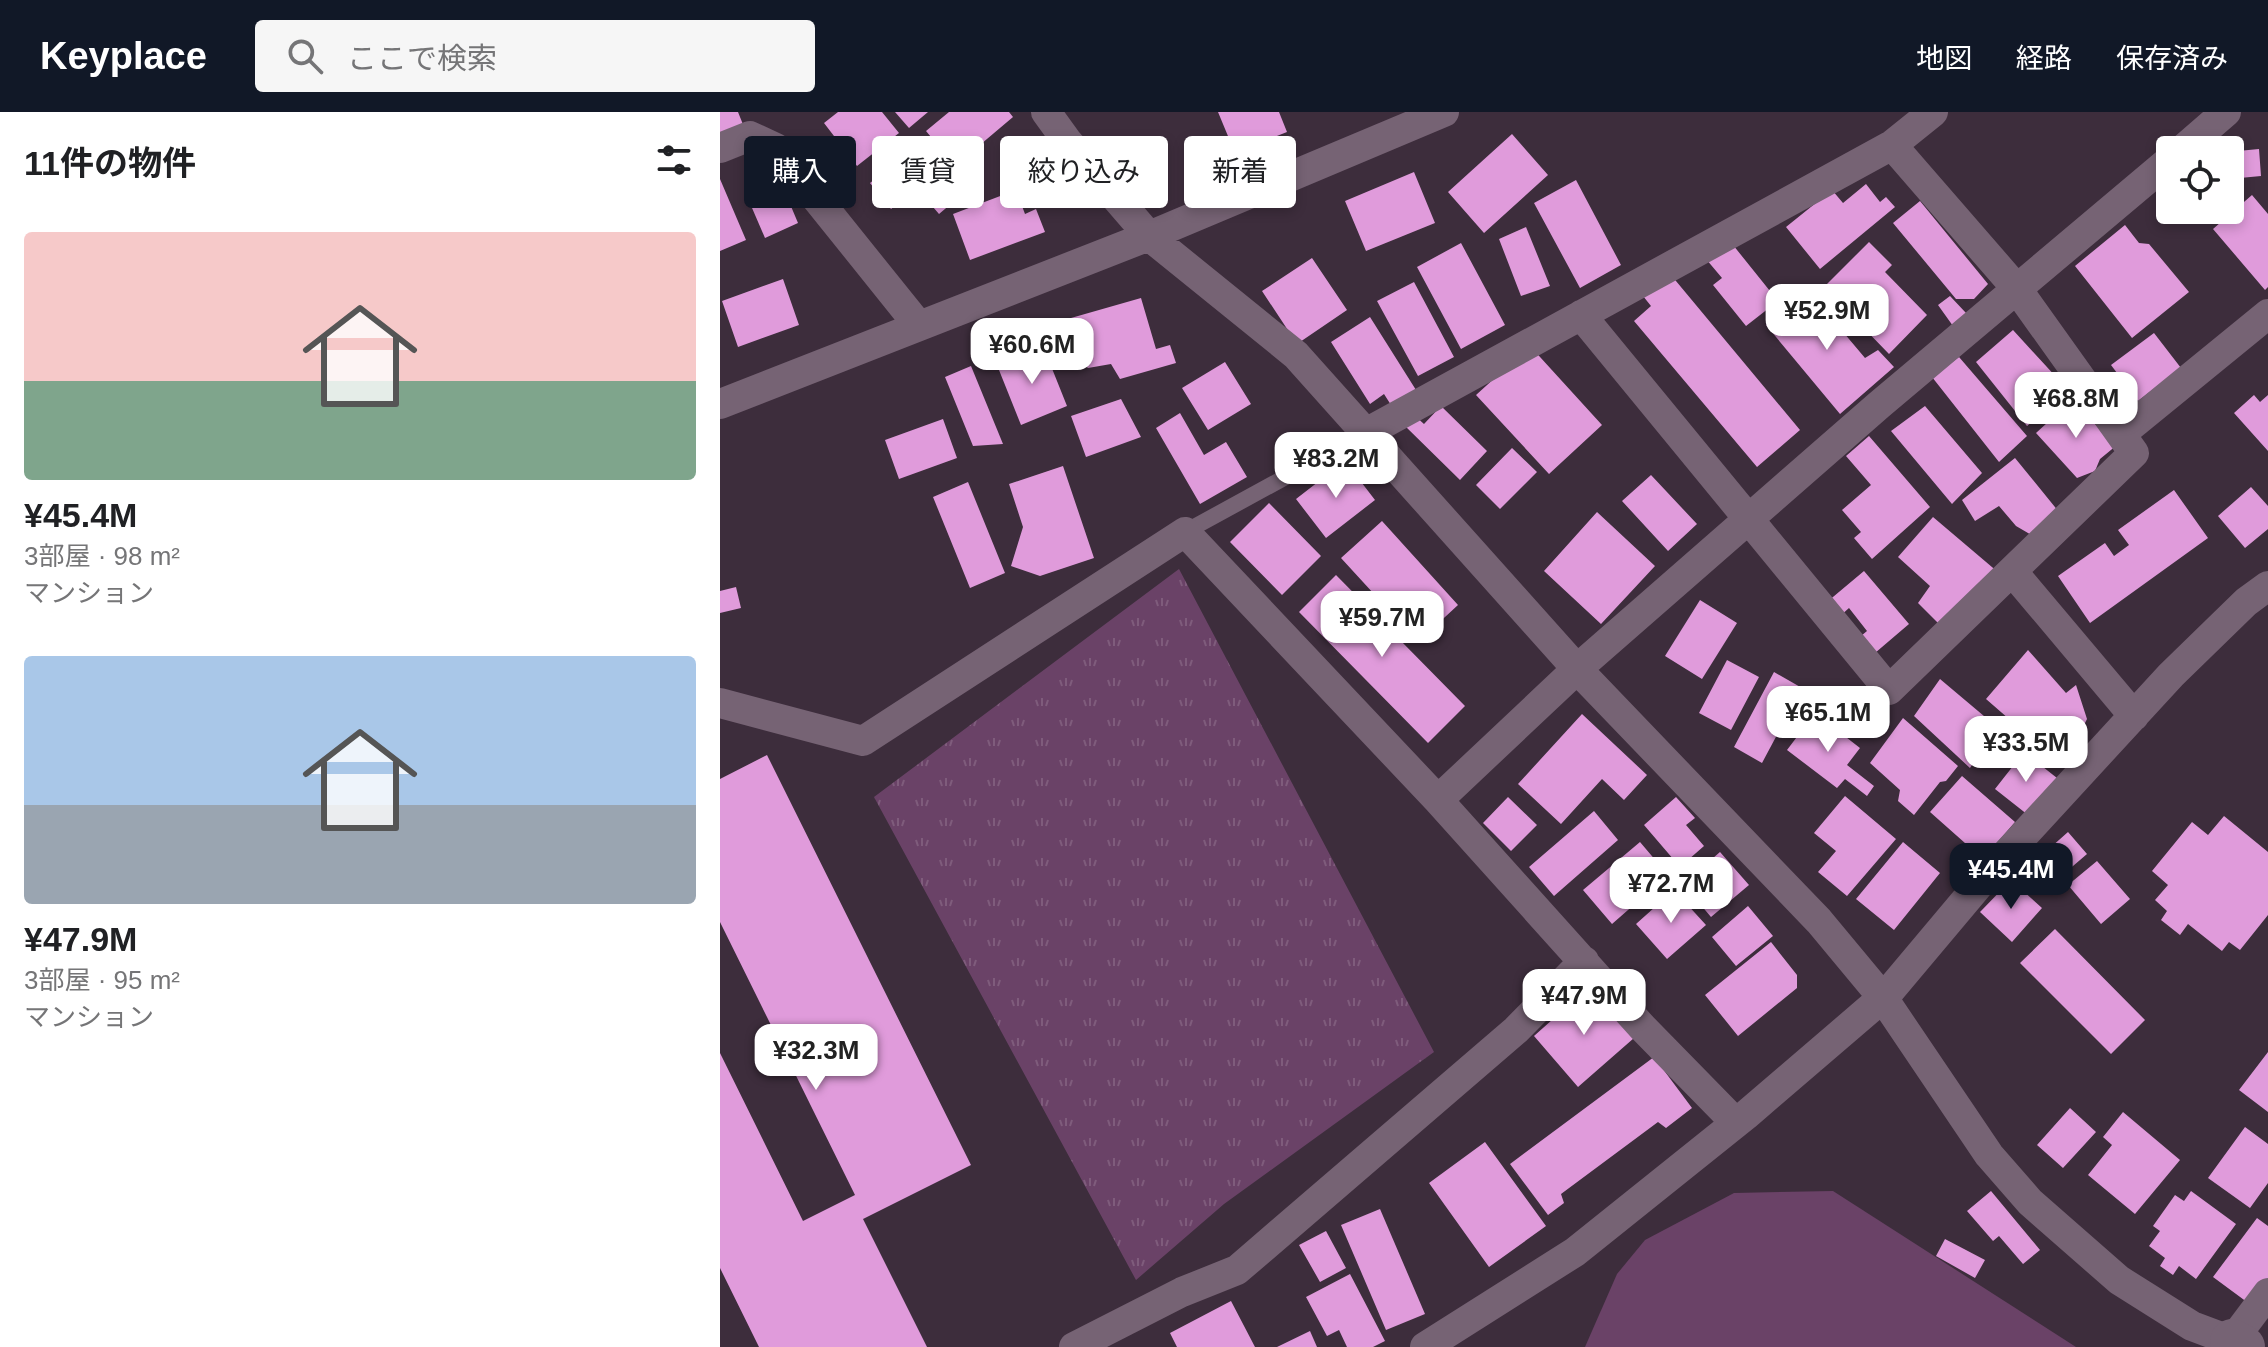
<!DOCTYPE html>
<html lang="ja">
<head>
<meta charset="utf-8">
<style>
  body { margin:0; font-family:Arial,"Noto Sans JP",sans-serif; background:#f6f6f6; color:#202124; height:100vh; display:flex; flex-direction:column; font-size:30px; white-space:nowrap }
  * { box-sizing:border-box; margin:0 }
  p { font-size:26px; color:#757577 }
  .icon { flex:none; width:44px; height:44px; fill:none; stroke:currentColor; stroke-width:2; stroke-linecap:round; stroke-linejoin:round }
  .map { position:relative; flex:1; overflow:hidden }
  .panel { display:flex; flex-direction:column; background:#fff; width:720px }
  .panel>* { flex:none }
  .guide { position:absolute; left:24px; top:24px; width:760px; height:72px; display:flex; gap:16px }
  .controls { position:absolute; left:1436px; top:24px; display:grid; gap:16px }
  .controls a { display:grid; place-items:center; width:88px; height:88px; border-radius:8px; background:#fff; box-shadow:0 4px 12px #0003; font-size:40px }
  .price { position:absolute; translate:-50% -68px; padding:0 18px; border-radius:16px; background:#fff; color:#222; font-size:26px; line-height:52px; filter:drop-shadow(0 2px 4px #0008) }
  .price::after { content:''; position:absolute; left:50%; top:48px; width:24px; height:18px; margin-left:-12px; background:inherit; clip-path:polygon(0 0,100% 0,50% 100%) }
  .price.current { background:#111827; color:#fff }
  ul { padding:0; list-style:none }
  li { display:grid; align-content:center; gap:16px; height:424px; padding:0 24px }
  li span { display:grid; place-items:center; height:248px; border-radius:8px; color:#555 }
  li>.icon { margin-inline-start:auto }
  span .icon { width:144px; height:144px; fill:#fffc; stroke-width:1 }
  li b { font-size:34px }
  h2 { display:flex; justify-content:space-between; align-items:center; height:96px; padding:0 24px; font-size:34px }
  .pill { padding:0 28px; border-radius:8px; background:#fff; box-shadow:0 4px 12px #0003; font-size:28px; line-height:72px }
  .pill.current { background:#111827; color:#fff }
  header { display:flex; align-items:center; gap:48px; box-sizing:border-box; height:112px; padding:0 40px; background:#111827; color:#fff }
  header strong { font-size:38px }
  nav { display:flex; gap:44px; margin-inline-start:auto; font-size:28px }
  .search { width:560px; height:72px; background:#f6f6f6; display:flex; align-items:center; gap:20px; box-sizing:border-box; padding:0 28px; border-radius:8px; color:#757577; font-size:30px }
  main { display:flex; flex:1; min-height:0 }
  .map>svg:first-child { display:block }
  .grass { fill:url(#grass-tufts) }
  .garden { fill:#6a4267 }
  .building { fill:#e09bdb }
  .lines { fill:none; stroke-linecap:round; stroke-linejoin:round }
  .lane { stroke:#766374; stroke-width:16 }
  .street { stroke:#766374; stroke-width:30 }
  .secondary { stroke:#766374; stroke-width:44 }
</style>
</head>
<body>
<header>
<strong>Keyplace</strong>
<div class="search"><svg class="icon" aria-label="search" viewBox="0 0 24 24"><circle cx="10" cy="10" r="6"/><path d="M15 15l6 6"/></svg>ここで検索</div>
<nav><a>地図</a><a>経路</a><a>保存済み</a></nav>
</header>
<main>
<section class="panel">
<h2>11件の物件<svg class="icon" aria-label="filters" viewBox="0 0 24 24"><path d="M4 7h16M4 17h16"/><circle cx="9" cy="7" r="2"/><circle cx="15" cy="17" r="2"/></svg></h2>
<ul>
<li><span style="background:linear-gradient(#f6c9c9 60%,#7fa58c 0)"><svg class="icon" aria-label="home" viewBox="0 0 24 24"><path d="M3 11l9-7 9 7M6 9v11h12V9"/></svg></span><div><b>¥45.4M</b><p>3部屋 · 98 m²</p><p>マンション</p></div></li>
<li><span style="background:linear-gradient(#a9c7e8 60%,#9aa5b1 0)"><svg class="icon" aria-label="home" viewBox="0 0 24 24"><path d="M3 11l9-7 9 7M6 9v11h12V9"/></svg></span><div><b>¥47.9M</b><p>3部屋 · 95 m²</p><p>マンション</p></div></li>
</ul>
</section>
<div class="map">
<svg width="1548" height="1235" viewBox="0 0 1548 1235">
  <defs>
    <pattern id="grass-tufts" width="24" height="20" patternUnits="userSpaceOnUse" patternTransform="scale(2)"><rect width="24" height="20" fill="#6a4267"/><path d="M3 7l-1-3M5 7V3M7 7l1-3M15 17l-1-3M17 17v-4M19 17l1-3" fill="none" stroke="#7f5c7c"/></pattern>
  </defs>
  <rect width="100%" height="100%" fill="#3d2d3c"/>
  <path class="grass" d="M459,457L714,940L504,1092L416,1168L154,685Z"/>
  <path class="garden" d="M1113,1079L1356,1235H865L897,1162L925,1128L1014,1081Z"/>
  <path class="building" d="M0,0H18L24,15L0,25Z
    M118,0H162L179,21L137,54L104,11Z
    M175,0H208L189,16Z
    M229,0H289L293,5L235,54L206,19Z
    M498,0H559L567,20L515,41Z
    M792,22L828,63L764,121L728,80Z
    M1539,37L1541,64L1520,66L1518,39Z
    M191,38L212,64L171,97L150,71Z
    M694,60L715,111L646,139L625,89Z
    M220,65L238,86L219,102L201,81Z
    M0,67L26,128L0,139Z
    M60,68L78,111L45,126L26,82Z
    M856,68L901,153L860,176L814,91Z
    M1146,72L1160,90L1166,85L1175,95L1100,157L1066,115L1112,78L1123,91Z
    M296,78L305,102L316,97L325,120L250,148L233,102Z
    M1532,83L1548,102V175L1545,178L1493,117Z
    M1200,89L1268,172L1254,187H1236L1173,111Z
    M1405,113L1419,131L1429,132L1469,180L1412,226L1355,154Z
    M806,115L830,174L801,184L779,127Z
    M1009,128L1058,189L1026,214L993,173L1002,166L986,147Z
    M1149,130L1172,153L1165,160L1207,203L1169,242L1104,175Z
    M741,131L785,213L741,237L697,155Z
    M592,146L627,198L577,232L542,179Z
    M946,157L1080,318L1037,355L914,209L931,194L919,179Z
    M63,167L79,213L18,235L2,189Z
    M694,170L734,245L698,264L657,189Z
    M1086,176L1145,246L1158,238L1174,255L1120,302L1046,213Z
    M1230,184L1246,201L1233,214L1218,193Z
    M421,186L436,237L450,233L456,251L400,267L391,252L368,256L355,245L344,208Z
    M650,205L696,278L671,293L664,282L650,292L611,230Z
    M320,209L324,223L297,231L293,217Z
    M1293,218L1349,279L1307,314L1256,250Z
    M1434,221L1461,256L1418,289L1391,253Z
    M323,234L347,294L301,313L277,253Z
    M810,234L882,313L829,362L756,283Z
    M1239,245L1307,324L1279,350L1212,265Z
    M505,250L531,292L488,318L462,276Z
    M251,254L283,332L253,334L225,265Z
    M1534,283L1540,290L1548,283V339L1514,301Z
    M401,287L421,325L366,345L351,304Z
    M1351,289L1397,333L1380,347L1375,359L1357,366L1316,321Z
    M721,294L767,339L740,368L684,313L694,303L704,312Z
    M1205,294L1262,361L1232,392L1171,319Z
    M460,301L484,343L506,330L527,365L480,392L436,316Z
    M223,307L237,346L179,367L165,328Z
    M1149,324L1210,395L1152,447L1134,426L1141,420L1122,398L1151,373L1126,344Z
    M792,336L817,360L780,397L756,373Z
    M1295,346L1339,400L1315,425L1296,414L1279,394L1255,409L1242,388Z
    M625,349L655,388L606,426L576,387Z
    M343,354L374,446L320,464L291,454L303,415L289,372Z
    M931,363L977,412L948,439L902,389Z
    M248,370L285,461L250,476L213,385Z
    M1531,375L1548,394V417L1525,436L1498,404Z
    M1454,378L1488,426L1370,511L1338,464L1385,431L1394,444L1409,433L1398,418Z
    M549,391L601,444L562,483L510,430Z
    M877,400L935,454L881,512L824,459Z
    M1213,405L1279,461L1221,514L1198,491L1210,474L1178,445Z
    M662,409L738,493L698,530L621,446Z
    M1144,459L1189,512L1155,541L1141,524L1147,519L1129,496L1119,505L1107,490Z
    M616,463L745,594L708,631L579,500Z
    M16,475L21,496L0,501V479Z
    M980,488L1017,511L982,567L945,544Z
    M1308,538L1346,581L1356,573L1367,607L1353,635L1335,647L1266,587Z
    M1007,548L1039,565L1011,618L979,601Z
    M1054,560L1082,576L1042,651L1014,635Z
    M1220,567L1277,615L1250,656L1194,604Z
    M1095,601L1140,636L1127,653L1154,674L1147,684L1125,667L1117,676L1067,638Z
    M862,602L927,663L904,688L882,667L841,712L798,672Z
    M1183,606L1238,654L1226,669L1220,670L1194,703L1178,689L1180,678L1150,651Z
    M1304,640L1337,666L1308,703L1275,677Z
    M47,643L251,1053L143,1107L207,1235H39L0,1156V941L83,1109L135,1083L0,810V667Z
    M1242,664L1295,710L1263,747L1210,700Z
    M1125,684L1176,727L1127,784L1098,760L1116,739L1094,721Z
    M788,685L817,713L791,739L763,711Z
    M956,685L975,706L966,713L984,734L960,755L924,713Z
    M874,699L898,728L834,784L809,755Z
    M1504,704L1548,740V803L1520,838L1509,830L1502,839L1468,812L1460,823L1441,808L1447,799L1435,788L1448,773L1432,759L1472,710L1488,723Z
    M1348,720L1367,742L1332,772L1313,751Z
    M920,730L948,763L892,812L863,778Z
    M1183,730L1220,761L1174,818L1136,787Z
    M1000,740L1029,773L991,805L963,772Z
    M1377,749L1410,787L1381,812L1348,773Z
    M1291,768L1322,796L1292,830L1260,800Z
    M954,778L986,813L947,847L916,812Z
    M1028,794L1053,824L1016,854L992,825Z
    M1335,817L1425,908L1391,942L1300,851Z
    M1051,830L1077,863V876L1018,924L985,883Z
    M869,875L914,926L858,975L814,924Z
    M1548,940V1000L1519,978Z
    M934,945L972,996L946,1016L938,1010L841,1082L844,1091L828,1103L790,1052Z
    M1350,996L1376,1020L1343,1056L1317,1033Z
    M1403,1000L1460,1048L1415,1102L1368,1063L1392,1033L1383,1025Z
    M1525,1015L1548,1032V1071L1530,1096L1488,1066Z
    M765,1030L826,1114L769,1155L709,1071Z
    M1271,1079L1320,1138L1303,1152L1279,1124L1273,1129L1247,1099Z
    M1471,1079L1516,1112L1476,1167L1459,1154L1453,1163L1440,1154L1445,1146L1429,1134L1440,1119L1433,1114L1455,1083L1464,1089Z
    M660,1097L705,1202L666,1218L621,1113Z
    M1537,1106L1548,1114V1179L1535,1196L1493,1165Z
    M606,1119L626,1156L600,1170L579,1133Z
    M1225,1127L1265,1148L1255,1166L1216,1144Z
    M630,1162L665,1229L653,1235H627L619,1218L607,1224L586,1185Z
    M511,1189L535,1235H457L450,1221Z
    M590,1219L597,1235H557Z"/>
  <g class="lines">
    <path class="lane" d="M465,420L646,321"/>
    <path class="street" d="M326,0L347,29L429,124L576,243L857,557L1099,809L1163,886L1269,1043L1310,1090L1399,1168L1472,1214L1512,1229L1548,1181
      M0,36L30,24L56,36L199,214
      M1462,38L1506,0
      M861,203L1169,578L1414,341L1297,177L1172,33
      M0,292L429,124L724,0
      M646,321L1172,33L1213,0
      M1401,322L1548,202
      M1292,459L1414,604
      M0,591L143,629L465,420L718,688L922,915L1016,1011
      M718,688L857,557L1159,293L1450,48
      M354,1235L462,1180L517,1158L796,918L864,849
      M705,1235L855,1140L1026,1003L1167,882L1267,763L1451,563L1526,490L1548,474"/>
    <path class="secondary" d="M1512,1229L1523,1235"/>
  </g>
</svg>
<div class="controls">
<a><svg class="icon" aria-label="locate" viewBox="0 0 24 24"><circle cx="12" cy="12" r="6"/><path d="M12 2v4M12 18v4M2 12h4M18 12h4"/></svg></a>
</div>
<b class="price" style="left:1107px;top:240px">¥52.9M</b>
<b class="price" style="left:312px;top:274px">¥60.6M</b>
<b class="price" style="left:1356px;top:328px">¥68.8M</b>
<b class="price" style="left:616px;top:388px">¥83.2M</b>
<b class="price" style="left:662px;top:547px">¥59.7M</b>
<b class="price" style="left:1108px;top:642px">¥65.1M</b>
<b class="price" style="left:1306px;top:672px">¥33.5M</b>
<b class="price current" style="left:1291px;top:799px">¥45.4M</b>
<b class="price" style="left:951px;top:813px">¥72.7M</b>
<b class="price" style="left:864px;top:925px">¥47.9M</b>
<b class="price" style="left:96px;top:980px">¥32.3M</b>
<div class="guide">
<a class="pill current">購入</a>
<a class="pill">賃貸</a>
<a class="pill">絞り込み</a>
<a class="pill">新着</a>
</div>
</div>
</main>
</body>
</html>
